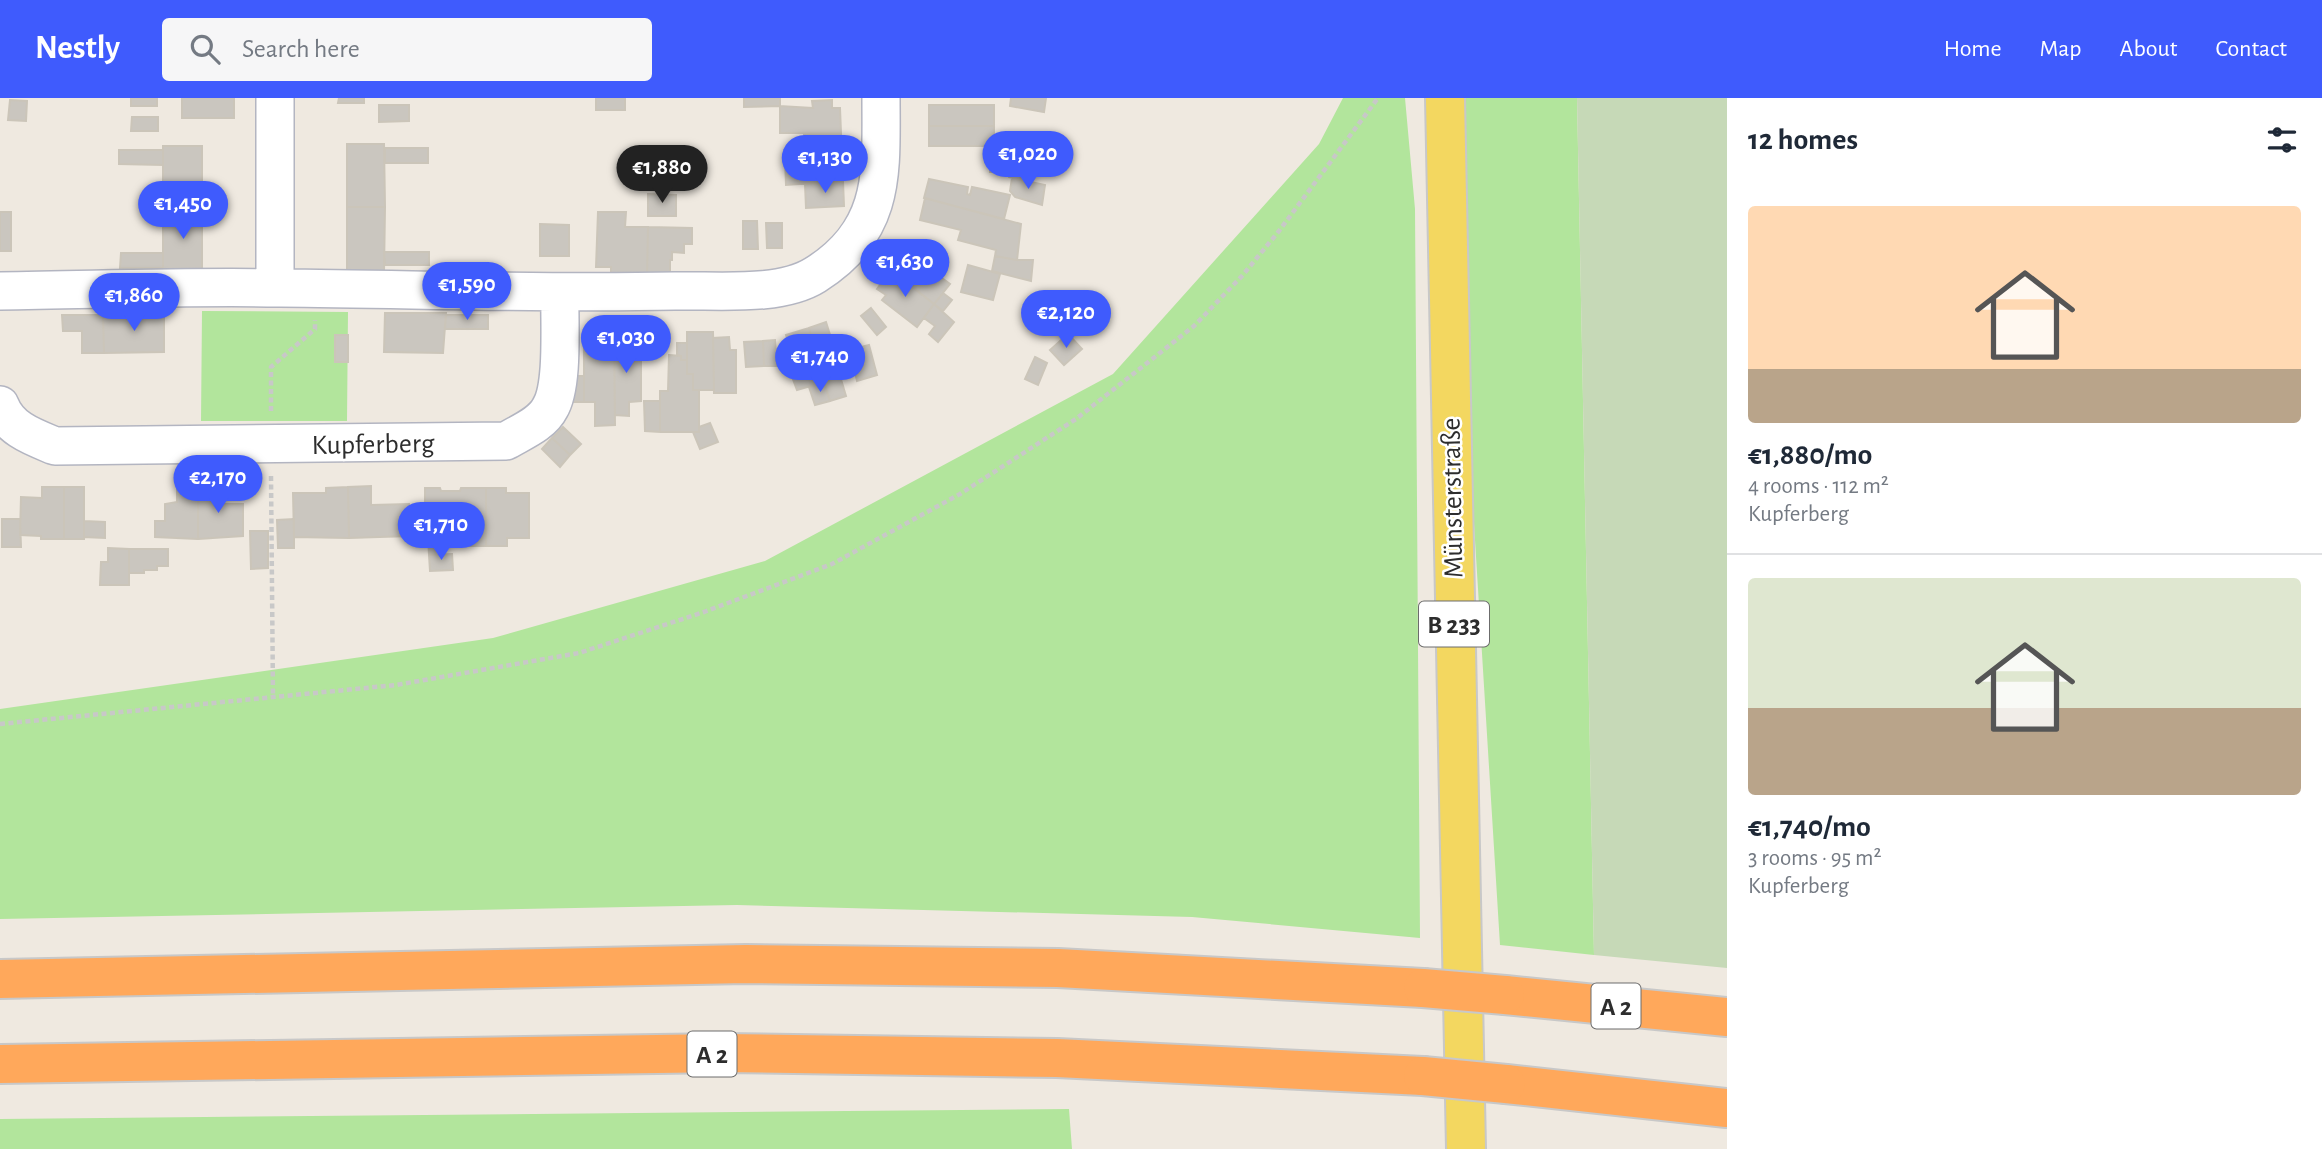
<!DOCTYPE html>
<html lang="en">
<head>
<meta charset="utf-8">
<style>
  body { margin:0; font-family:"Alegreya Sans",sans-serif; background:#f6f6f7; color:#1f2937; height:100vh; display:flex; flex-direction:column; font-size:26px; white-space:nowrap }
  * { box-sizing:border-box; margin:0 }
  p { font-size:23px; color:#747a83 }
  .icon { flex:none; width:38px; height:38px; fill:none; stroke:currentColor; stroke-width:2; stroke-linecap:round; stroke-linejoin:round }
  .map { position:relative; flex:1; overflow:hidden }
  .panel { display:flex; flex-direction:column; background:#fff; width:595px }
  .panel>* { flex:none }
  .price { position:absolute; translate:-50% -60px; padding:0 16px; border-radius:24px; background:#3f5bfd; color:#fff; font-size:23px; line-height:46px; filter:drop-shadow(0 2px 4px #0008) }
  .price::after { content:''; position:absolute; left:50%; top:42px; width:21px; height:16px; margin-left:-10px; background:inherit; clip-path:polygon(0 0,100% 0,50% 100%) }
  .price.current { background:#222; color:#fff }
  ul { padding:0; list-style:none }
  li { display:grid; align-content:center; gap:14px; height:371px; padding:0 21px }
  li+li { border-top:2px solid #e0e1e3 }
  li span { display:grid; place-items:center; height:217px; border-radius:7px; color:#555 }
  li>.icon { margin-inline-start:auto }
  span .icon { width:126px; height:126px; fill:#fffc; stroke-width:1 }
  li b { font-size:30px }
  h2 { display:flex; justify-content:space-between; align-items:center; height:84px; padding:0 21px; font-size:30px }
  header { display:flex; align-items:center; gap:42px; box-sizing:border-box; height:98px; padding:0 35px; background:#3f5bfd; color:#fff }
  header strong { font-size:33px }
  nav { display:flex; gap:38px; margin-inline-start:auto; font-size:24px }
  .search { width:490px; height:63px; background:#f6f6f7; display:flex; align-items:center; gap:18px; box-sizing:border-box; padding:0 24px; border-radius:7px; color:#747a83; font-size:26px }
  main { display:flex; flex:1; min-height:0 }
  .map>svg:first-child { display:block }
  .green { fill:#b2e59c }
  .cemetery { fill:#c6d9b7 }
  .building { fill:#cac6bf; stroke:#cbc5b9; stroke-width:2 }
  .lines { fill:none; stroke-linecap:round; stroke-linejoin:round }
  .minor-casing { stroke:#b3b5c1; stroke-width:40 }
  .major-casing { stroke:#c8c8c8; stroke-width:42 }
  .highway-casing { stroke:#c8c8c8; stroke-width:42 }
  .path { stroke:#c8c8c8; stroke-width:4.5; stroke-dasharray:5 3.5; stroke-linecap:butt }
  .minor { stroke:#fff; stroke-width:37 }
  .major { stroke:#f3d760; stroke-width:38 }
  .highway { stroke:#ffa85b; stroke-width:38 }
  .highway-bridge-casing { stroke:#c8c8c8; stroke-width:42; stroke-linecap:butt }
  .highway-bridge { stroke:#ffa85b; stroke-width:38 }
  .labels { text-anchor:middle; stroke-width:5; stroke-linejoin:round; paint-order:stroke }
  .shield { fill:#fff; stroke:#6c6c6c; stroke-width:2 }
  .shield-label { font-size:26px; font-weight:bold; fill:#2d2d2d }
  .street-label { font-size:28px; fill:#2d2d2d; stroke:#fff }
</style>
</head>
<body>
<header>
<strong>Nestly</strong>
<div class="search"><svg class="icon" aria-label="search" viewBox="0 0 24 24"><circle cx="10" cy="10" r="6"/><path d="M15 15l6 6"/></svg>Search here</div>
<nav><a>Home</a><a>Map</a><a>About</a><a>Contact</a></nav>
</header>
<main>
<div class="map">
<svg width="1727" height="1051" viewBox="0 0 1727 1051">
  <rect width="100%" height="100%" fill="#efe9e0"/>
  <path class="green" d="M1343,0H1405L1415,111L1420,840L1192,819L737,807L0,821V611L493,540L765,463L1113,276L1319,46Z
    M1452,0H1577L1594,857L1500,847L1454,102Z
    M202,213L348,214L347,323H201Z
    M1069,1011L1072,1051H0V1021Z"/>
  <path class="cemetery" d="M1577,0H1727V870L1594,857Z"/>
  <path class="building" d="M131,0H157V8H131Z
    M182,0H234V20H182Z
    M339,0H364V5H338Z
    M596,0H625V12H596Z
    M744,0H780V8L744,9Z
    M1011,0H1046L1044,14L1010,8Z
    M10,2L27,3L26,23L8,22Z
    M832,2V10H840L841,35H780V8L813,10L812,3Z
    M379,7H409V23L379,24Z
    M929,7H994V28H929Z
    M132,19H158V33H131Z
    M929,28H994V48H929Z
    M841,35L842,58L805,60L804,36Z
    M347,46H384L385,109H347Z
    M163,48H202V111L163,112Z
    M385,50H428V65H385Z
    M119,52H163V67L119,66Z
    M842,58L843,83L786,87L785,61Z
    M990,58H1020V82L1009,79V74H990Z
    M1034,58L1051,62L1048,76L1030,72Z
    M1020,60H1027V83L1020,82Z
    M1012,80L1045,87L1042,107L1015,99L1010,93Z
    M929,81L968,89L967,96L970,97L972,89L1010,97L1004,121L924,100Z
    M843,83L844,108L806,110L805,86Z
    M648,96L676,97V118H648Z
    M925,100L1021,126L1017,162L995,158L996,152L958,142L961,132L920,122Z
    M347,109H385L384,174H347Z
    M202,111V174H163V112Z
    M0,114H11V153H0Z
    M598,114H626L625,129H648L647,180L611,178V169H596Z
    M743,123H757L758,151H743Z
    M766,125H782V150H767Z
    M540,126L569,127V158H540Z
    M648,129L692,130V146H684V155L672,154V162H670V180H647Z
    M384,154H429V167H385Z
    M121,155H163V170H120Z
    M902,158L931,180L935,175L950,186L934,206L891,172Z
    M995,158L1017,162H1033L1031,183L992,173Z
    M968,167L1000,176L993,202L961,194Z
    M891,172L934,206L917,229L882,202L886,197L877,191Z
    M943,195L952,202L943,213L934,206Z
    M934,206L954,224L938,244L929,236L935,228L924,220Z
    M871,210L886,229L877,237L861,218Z
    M164,215V254L104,255L103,216Z
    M385,215H446L443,255L384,254Z
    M62,217H103L104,255H82V233H63Z
    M446,217H488V231H445Z
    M826,224L837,259L842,257L849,275L824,284L809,230Z
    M809,230L824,284L797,292L791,276L798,273L786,237Z
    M687,234H713L714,292H693V276H687Z
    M1068,236L1082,251L1064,267L1050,252Z
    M335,237H348V264H335Z
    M729,239L730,252H736V295H714L713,240Z
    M591,240H614L615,327L595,328V304H584V250L591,251Z
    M614,240H633L634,255H641V303L629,304V318L615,317Z
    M775,242L777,268H764L763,243Z
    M763,243L764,268L746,269L744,244Z
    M677,245H687V262H681V258L677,257Z
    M869,247L877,277L857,283L855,274L849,275L842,254Z
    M669,257L681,258V262H687V276H693V292H699V334H660V293H668Z
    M1035,259L1047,265L1038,287L1025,281Z
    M568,278H584V304H568Z
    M840,278L846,298L830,303L824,284Z
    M824,284L830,303L815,307L809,289Z
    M644,303H660V334L645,333Z
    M710,325L718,344L700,351L693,334H699V329Z
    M563,329L581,346L570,357L552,340Z
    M552,340L570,357L560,369L542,351Z
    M371,388V407L409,406L410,438L349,440L348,389Z
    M42,389H64V441H41V438L20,437L21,399L42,400Z
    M64,389H84V441H64Z
    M177,389H198V441L155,439V423H165V406L177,404Z
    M198,389H222V406H243V438L198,441Z
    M348,389L349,440L294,439L293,395H326V390Z
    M425,390H440L441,393H460L461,390H486V448H462L461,440L440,439L441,416L425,415Z
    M486,390H506V395H529V440H507V448H486Z
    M2,421H20L21,449H2Z
    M294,421V450H278L277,422Z
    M84,423L105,424V440L84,439Z
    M250,433H268V470L251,471Z
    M428,437H435L436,457H429Z
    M108,450L129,451V487H100L101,464H108Z
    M129,451H168V468H157V472H144V475H129Z
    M452,456L453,472L430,473L429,457Z"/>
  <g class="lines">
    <g class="minor-casing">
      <path id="minor" d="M275,0V190
        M0,193C93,192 187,188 280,190C412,191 543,196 675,193C717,192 780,199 815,177C887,132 881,74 881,0
        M0,307C9,331 33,339 55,348L506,343C521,334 542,326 550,310C564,287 559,224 560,195"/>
    </g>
    <g class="major-casing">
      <path id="major" d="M1445,0L1466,1051"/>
    </g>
    <g class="highway-casing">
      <path id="highway" d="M0,881L746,866L1058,870L1423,890
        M1505,897L1727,919
        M0,966L723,955L1057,960L1423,978
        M1506,986L1727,1010"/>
    </g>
    <path class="path" d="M271,313V269L315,231V222
      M271,378L273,599
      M0,626L396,587L579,555L704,514L832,466L960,396L1076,321L1194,228L1242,178L1279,133L1378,0"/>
    <use href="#minor" class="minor"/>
    <use href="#major" class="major"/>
    <use href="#highway" class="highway"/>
    <g class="highway-bridge-casing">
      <path id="highway-bridge" d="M1423,890L1505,897
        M1423,978L1506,986"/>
    </g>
    <use href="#highway-bridge" class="highway-bridge"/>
  </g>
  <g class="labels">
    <g class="shield">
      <rect x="1419" y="503.5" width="70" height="45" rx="5"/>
      <rect x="1591.5" y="885.5" width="49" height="45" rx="5"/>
      <rect x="687.5" y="933.5" width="49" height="45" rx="5"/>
    </g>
    <g class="shield-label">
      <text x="1454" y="535">B 233</text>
      <text x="1616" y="917">A 2</text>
      <text x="712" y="965">A 2</text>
    </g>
    <g class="street-label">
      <text transform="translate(373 345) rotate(-1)" y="10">Kupferberg</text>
      <text transform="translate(1451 400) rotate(-91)" y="10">Münsterstraße</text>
    </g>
  </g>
</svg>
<b class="price" style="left:1028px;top:93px">€1,020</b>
<b class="price" style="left:825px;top:97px">€1,130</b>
<b class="price current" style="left:662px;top:107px">€1,880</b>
<b class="price" style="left:183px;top:143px">€1,450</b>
<b class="price" style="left:905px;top:201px">€1,630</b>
<b class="price" style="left:467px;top:224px">€1,590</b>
<b class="price" style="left:134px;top:235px">€1,860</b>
<b class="price" style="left:1066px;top:252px">€2,120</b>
<b class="price" style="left:626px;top:277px">€1,030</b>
<b class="price" style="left:820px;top:296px">€1,740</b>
<b class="price" style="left:218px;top:417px">€2,170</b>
<b class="price" style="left:441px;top:464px">€1,710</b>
</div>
<section class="panel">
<h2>12 homes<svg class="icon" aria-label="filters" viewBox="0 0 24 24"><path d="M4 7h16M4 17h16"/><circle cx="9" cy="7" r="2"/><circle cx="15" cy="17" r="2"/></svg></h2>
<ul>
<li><span style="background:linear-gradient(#ffd9b3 75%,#b9a48a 0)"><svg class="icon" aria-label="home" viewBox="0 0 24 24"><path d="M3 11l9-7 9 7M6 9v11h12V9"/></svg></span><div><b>€1,880/mo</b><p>4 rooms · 112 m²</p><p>Kupferberg</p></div></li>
<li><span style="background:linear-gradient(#dfe7d0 60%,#b9a48a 0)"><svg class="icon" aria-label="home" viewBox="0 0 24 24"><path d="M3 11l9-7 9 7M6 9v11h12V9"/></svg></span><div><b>€1,740/mo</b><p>3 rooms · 95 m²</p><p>Kupferberg</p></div></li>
</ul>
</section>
</main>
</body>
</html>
